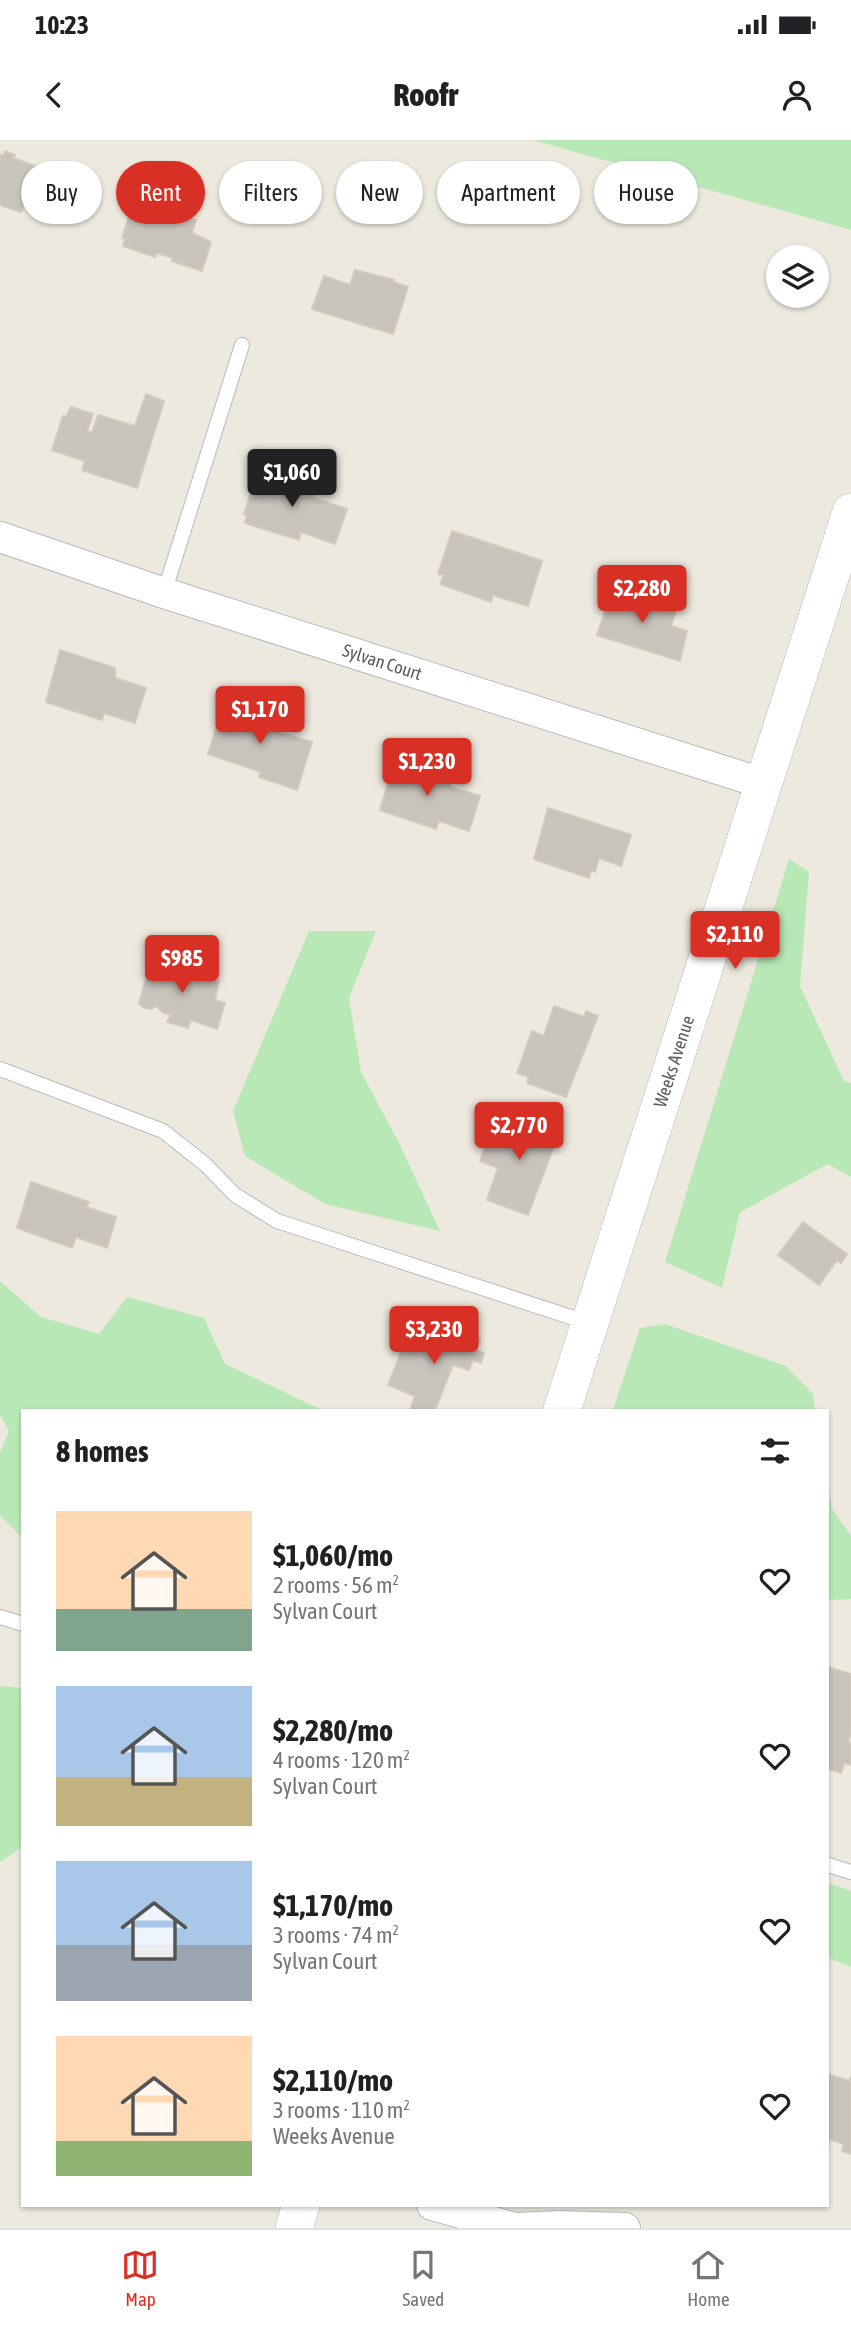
<!DOCTYPE html>
<html lang="en">
<head>
<meta charset="utf-8">
<style>
  body { margin:0; font-family:"Asap Condensed",sans-serif; background:#f6f6f6; color:#202124; height:100vh; display:flex; flex-direction:column; font-size:26px; white-space:nowrap }
  * { box-sizing:border-box; margin:0 }
  p { font-size:23px; color:#757577 }
  .icon { flex:none; width:38px; height:38px; fill:none; stroke:currentColor; stroke-width:2; stroke-linecap:round; stroke-linejoin:round }
  .map { position:relative; flex:1; overflow:hidden }
  .sheet { position:absolute; left:21px; top:1269px; width:808px; height:798px; display:flex; flex-direction:column; background:#fff; border-radius:0px; box-shadow:0 2px 5px #0004 }
  .sheet>* { flex:none }
  .top-card { position:absolute; left:21px; top:21px; width:810px; height:63px; display:flex; gap:14px }
  .controls { position:absolute; left:766px; top:105px; display:grid; gap:14px }
  .controls a { display:grid; place-items:center; width:63px; height:63px; border-radius:50%; background:#fff; box-shadow:0 2px 5px #0004; font-size:35px }
  .price { position:absolute; translate:-50% -60px; padding:0 16px; border-radius:7px; background:#d93025; color:#fff; font-size:23px; line-height:46px; filter:drop-shadow(0 2px 4px #0008) }
  .price::after { content:''; position:absolute; left:50%; top:42px; width:21px; height:16px; margin-left:-10px; background:inherit; clip-path:polygon(0 0,100% 0,50% 100%) }
  .price.active { background:#222; color:#fff }
  ul { padding:0; list-style:none }
  li { display:flex; align-items:center; gap:21px; height:175px; padding:0 35px }
  li span { display:grid; place-items:center; flex:none; width:196px; height:140px; border-radius:0px; color:#555 }
  li>.icon { margin-inline-start:auto }
  span .icon { width:84px; height:84px; fill:#fffc; stroke-width:1 }
  li b { font-size:30px }
  h2 { display:flex; justify-content:space-between; align-items:center; height:84px; padding:0 35px; font-size:30px }
  .pill { padding:0 24px; border-radius:32px; background:#fff; box-shadow:0 2px 5px #0004; font-size:24px; line-height:63px }
  .pill.active { background:#d93025; color:#fff }
  .status { display:flex; justify-content:space-between; align-items:center; height:49px; padding:0 35px; background:#fff; direction:ltr }
  .status svg { height:19px; fill:currentColor }
  header { display:flex; justify-content:space-between; align-items:center; height:91px; padding:0 35px; background:#fff; font-size:32px; font-weight:800 }
  .menu { display:flex; justify-content:space-around; align-items:center; height:98px; border-top:2px solid #e0e0e0; background:#fff; font-size:19px; color:#757577 }
  .menu a { display:grid; justify-items:center; gap:4px }
  .menu .active { color:#d93025 }
  .map>svg:first-child { display:block }
  .green { fill:#b9e8b7 }
  .building { fill:#c8c3bb; stroke:#d2cabc; stroke-width:2 }
  .lines { fill:none; stroke-linecap:round; stroke-linejoin:round }
  .service-casing { stroke:#b7babf; stroke-width:16 }
  .minor-casing { stroke:#b7babf; stroke-width:32 }
  .tertiary-casing { stroke:#b7babf; stroke-width:38 }
  .service { stroke:#fff; stroke-width:14 }
  .minor { stroke:#fff; stroke-width:30 }
  .tertiary { stroke:#fff; stroke-width:37 }
  .labels { text-anchor:middle; stroke-width:7; stroke-linejoin:round; paint-order:stroke }
  .street-label { font-size:18px; fill:#575c61; stroke:#fff }
</style>
</head>
<body>
<div class="status"><b>10:23</b><svg viewBox="0 0 49 12"><path d="M0 12V9h3v3zM5 12V6h3v6zM10 12V3h3v9zM15 12V0h3v12zM26 1h20v11H26zM47 4h2v5h-2z"/></svg></div>
<header><svg class="icon" aria-label="back" viewBox="0 0 24 24"><path d="M15 5l-7 7 7 7"/></svg>Roofr<svg class="icon" aria-label="person" viewBox="0 0 24 24"><circle cx="12" cy="8" r="4"/><path d="M4 21q1-7 8-7t8 7"/></svg></header>
<div class="map">
<svg width="851" height="2088" viewBox="0 0 851 2088">
  <rect width="100%" height="100%" fill="#ede9de"/>
  <path class="green" d="M533,0H851V90Z
    M789,719L809,732L800,846L844,941L851,943V1037L828,1024L740,1072L722,1148L665,1122Z
    M309,791H376L349,858L361,932L399,1003L440,1091L325,1064L245,1016L233,971Z
    M0,1141L41,1177L99,1194L127,1157L204,1178L225,1224L322,1270H23V1398L0,1376V1313L9,1291L0,1275Z
    M665,1184L786,1226L813,1254L815,1270H613L640,1188Z
    M828,1344L832,1369L851,1396V1459L828,1460Z
    M2,1546L23,1548V1706L0,1722V1547Z
    M828,1743L851,1751V1827L828,1818Z"/>
  <path class="building" d="M5,11L15,15L13,18L38,27L21,72L0,65V14L4,16Z
    M136,54L171,65L169,71L196,80L192,93L211,102L202,131L172,121L173,118L157,113L155,117L123,106L125,99L122,98Z
    M355,130L394,140L393,142L408,147L393,194L312,169L324,136L350,145Z
    M146,254L164,261L137,348L82,330L85,321L52,310L63,276L66,277L71,267L93,274L87,291L92,293L98,275L135,286Z
    M259,328L316,346L313,358L347,369L335,404L301,392L299,400L245,383L247,375L244,374Z
    M452,391L542,421L528,466L493,455L491,462L440,444L444,435L438,434Z
    M613,449L676,470L671,486L687,491L680,521L597,495Z
    M60,510L115,528V538L146,548L135,583L104,573L102,580L46,562Z
    M224,564L279,581L277,586L280,587L278,592L312,602L297,650L259,637L261,632L208,614Z
    M395,619L450,637L448,642L451,643L450,647L480,656L469,691L439,681L436,689L380,670Z
    M548,668L631,695L621,726L599,718L595,732L591,730L589,738L534,719Z
    M152,819L219,841L215,860L225,863L217,889L191,880L188,888L167,882L171,875L162,872L157,866L150,869L143,867L139,863Z
    M554,866L584,877L586,871L598,876L566,957L527,943L529,937L517,933L532,891L544,896Z
    M519,970L551,983L545,999L555,1003L528,1075L487,1060L498,1028L480,1021L491,991L509,998Z
    M31,1042L89,1062L86,1067L116,1077L107,1108L76,1097L72,1108L17,1088Z
    M803,1082L847,1114L841,1123L837,1120L819,1145L778,1115Z
    M444,1184L480,1198L476,1210L484,1213L481,1223L473,1220L469,1230L453,1225L435,1270H410L415,1256L388,1245L405,1202L433,1213Z
    M828,1527L851,1534V1593L848,1602L851,1603V1625L844,1623L841,1633L828,1629Z
    M828,1934L849,1941L851,1937V2014L842,2011L844,2004L830,1999L828,2007Z"/>
  <g class="lines">
    <g class="service-casing">
      <path id="service" d="M164,453L242,205
        M0,929L163,991L206,1025L235,1055L277,1081L589,1183
        M0,1477L23,1484
        M828,1725L851,1732"/>
    </g>
    <g class="minor-casing">
      <g id="minor">
        <path id="s1" d="M0,397L164,453L765,644"/>
        <path d="M432,2065L515,2088"/>
        <path d="M517,2088L558,2086L625,2088"/>
      </g>
    </g>
    <g class="tertiary-casing">
      <g id="tertiary">
        <path id="s2" d="M562,1270L851,372"/>
        <path d="M294,2088L301,2065"/>
      </g>
    </g>
    <use href="#service" class="service"/>
    <use href="#minor" class="minor"/>
    <use href="#tertiary" class="tertiary"/>
  </g>
  <g class="labels">
    <g class="street-label">
      <text dy="6" stroke="none"><textPath href="#s1" startOffset="402">Sylvan Court</textPath></text>
      <text dy="6" stroke="none"><textPath href="#s2" startOffset="366">Weeks Avenue</textPath></text>
    </g>
  </g>
</svg>
<div class="controls">
<a><svg class="icon" aria-label="layers" viewBox="0 0 24 24"><path d="M12 4l9 5-9 5-9-5zM3 14l9 5 9-5"/></svg></a>
</div>
<b class="price active" style="left:292px;top:369px">$1,060</b>
<b class="price" style="left:642px;top:485px">$2,280</b>
<b class="price" style="left:260px;top:606px">$1,170</b>
<b class="price" style="left:427px;top:658px">$1,230</b>
<b class="price" style="left:735px;top:831px">$2,110</b>
<b class="price" style="left:182px;top:855px">$985</b>
<b class="price" style="left:519px;top:1022px">$2,770</b>
<b class="price" style="left:434px;top:1226px">$3,230</b>
<div class="top-card">
<a class="pill">Buy</a>
<a class="pill active">Rent</a>
<a class="pill">Filters</a>
<a class="pill">New</a>
<a class="pill">Apartment</a>
<a class="pill">House</a>
</div>
<section class="sheet">
<h2>8 homes<svg class="icon" aria-label="filters" viewBox="0 0 24 24"><path d="M4 7h16M4 17h16"/><circle cx="9" cy="7" r="2"/><circle cx="15" cy="17" r="2"/></svg></h2>
<ul>
<li><span style="background:linear-gradient(#ffd9b3 70%,#7fa58c 0)"><svg class="icon" aria-label="home" viewBox="0 0 24 24"><path d="M3 11l9-7 9 7M6 9v11h12V9"/></svg></span><div><b>$1,060/mo</b><p>2 rooms · 56 m²</p><p>Sylvan Court</p></div><svg class="icon" aria-label="heart" viewBox="0 0 24 24"><path d="M12 20l-8-8c-3-5 5-10 8-4 3-6 11-1 8 4z"/></svg></li>
<li><span style="background:linear-gradient(#a9c7e8 65%,#c2b280 0)"><svg class="icon" aria-label="home" viewBox="0 0 24 24"><path d="M3 11l9-7 9 7M6 9v11h12V9"/></svg></span><div><b>$2,280/mo</b><p>4 rooms · 120 m²</p><p>Sylvan Court</p></div><svg class="icon" aria-label="heart" viewBox="0 0 24 24"><path d="M12 20l-8-8c-3-5 5-10 8-4 3-6 11-1 8 4z"/></svg></li>
<li><span style="background:linear-gradient(#a9c7e8 60%,#9aa5b1 0)"><svg class="icon" aria-label="home" viewBox="0 0 24 24"><path d="M3 11l9-7 9 7M6 9v11h12V9"/></svg></span><div><b>$1,170/mo</b><p>3 rooms · 74 m²</p><p>Sylvan Court</p></div><svg class="icon" aria-label="heart" viewBox="0 0 24 24"><path d="M12 20l-8-8c-3-5 5-10 8-4 3-6 11-1 8 4z"/></svg></li>
<li><span style="background:linear-gradient(#ffd9b3 75%,#8fb573 0)"><svg class="icon" aria-label="home" viewBox="0 0 24 24"><path d="M3 11l9-7 9 7M6 9v11h12V9"/></svg></span><div><b>$2,110/mo</b><p>3 rooms · 110 m²</p><p>Weeks Avenue</p></div><svg class="icon" aria-label="heart" viewBox="0 0 24 24"><path d="M12 20l-8-8c-3-5 5-10 8-4 3-6 11-1 8 4z"/></svg></li>
</ul>
</section>
</div>
<nav class="menu">
<a class="active"><svg class="icon" aria-label="map" viewBox="0 0 24 24"><path d="M3 6l6-2 6 2 6-2v14l-6 2-6-2-6 2zM9 4v14M15 6v14"/></svg>Map</a>
<a><svg class="icon" aria-label="saved" viewBox="0 0 24 24"><path d="M7 4h10v16l-5-4-5 4z"/></svg>Saved</a>
<a><svg class="icon" aria-label="home" viewBox="0 0 24 24"><path d="M3 11l9-7 9 7M6 9v11h12V9"/></svg>Home</a>
</nav>
</body>
</html>
